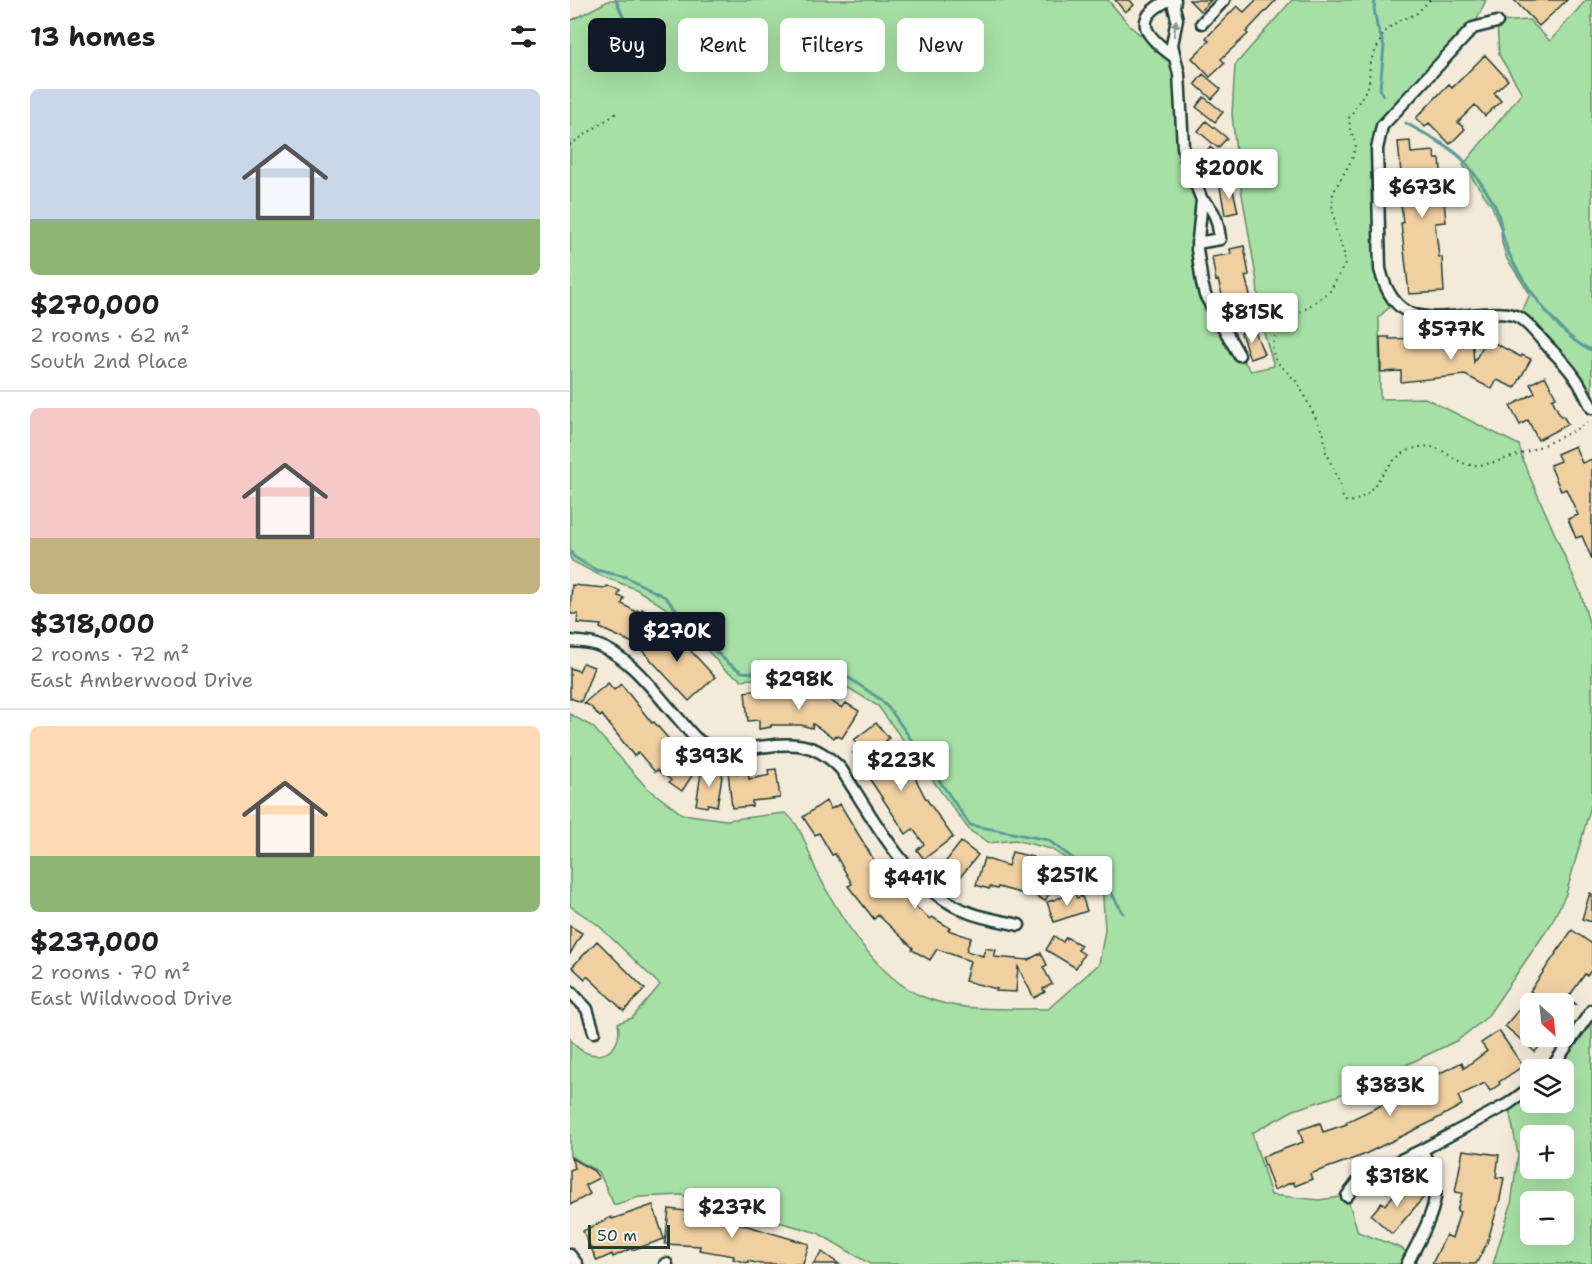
<!DOCTYPE html>
<html lang="en">
<head>
<meta charset="utf-8">
<style>
  body { margin:0; font-family:"Shantell Sans",sans-serif; background:#f6f6f6; color:#202124; height:100vh; display:flex; flex-direction:column; font-size:22px; white-space:nowrap }
  * { box-sizing:border-box; margin:0 }
  p { font-size:20px; color:#757577 }
  .icon { flex:none; width:33px; height:33px; fill:none; stroke:currentColor; stroke-width:2; stroke-linecap:round; stroke-linejoin:round }
  .map { position:relative; flex:1; overflow:hidden }
  .details { display:flex; flex-direction:column; background:#fff; width:570px }
  .details>* { flex:none }
  .hud { position:absolute; left:18px; top:18px; width:570px; height:54px; display:flex; gap:12px }
  .needle { width:39px; rotate:153deg }
  .fabs { position:absolute; left:950px; top:993px; display:grid; gap:12px }
  .fabs a { display:grid; place-items:center; width:54px; height:54px; border-radius:9px; background:#fff; box-shadow:0 6px 24px #0002; font-size:30px }
  .scale { position:absolute; left:18px; bottom:15px; width:82px; box-sizing:border-box; padding-left:6px; border:3px solid #1f3d34; border-top:0; font-size:16px; line-height:21px; white-space:nowrap; color:#1f3d34; -webkit-text-stroke:4px #f6f6f2; paint-order:stroke }
  .price { position:absolute; translate:-50% -51px; padding:0 14px; border-radius:6px; background:#fff; color:#222; font-size:20px; line-height:39px; filter:drop-shadow(0 2px 3px #0008) }
  .price::after { content:''; position:absolute; left:50%; top:36px; width:18px; height:14px; margin-left:-9px; background:inherit; clip-path:polygon(0 0,100% 0,50% 100%) }
  .price.active { background:#111827; color:#fff }
  ul { padding:0; list-style:none }
  li { display:grid; align-content:center; gap:12px; height:318px; padding:0 30px }
  li+li { border-top:2px solid #e0e0e0 }
  li span { display:grid; place-items:center; height:186px; border-radius:9px; color:#555 }
  li>.icon { margin-inline-start:auto }
  span .icon { width:108px; height:108px; fill:#fffc; stroke-width:1 }
  li b { font-size:26px }
  h2 { display:flex; justify-content:space-between; align-items:center; height:72px; padding:0 30px; font-size:26px }
  .tag { padding:0 21px; border-radius:9px; background:#fff; box-shadow:0 6px 24px #0002; font-size:21px; line-height:54px }
  .tag.active { background:#111827; color:#fff }
  main { display:flex; flex:1; min-height:0 }
  .map>svg:first-child { display:block }
  .green { fill:#a7e0a5; stroke:#638e6c; stroke-width:1.5; fill-rule:evenodd }
  .lines { fill:none; stroke-linecap:round; stroke-linejoin:round }
  .stream { stroke:#5d9b9a; stroke-width:3 }
  .building { fill:#f0cfa1; stroke:#1f3d34; stroke-width:1.5 }
  .minor-casing { stroke:#1f3d34; stroke-width:15 }
  .path { stroke:#1f3d34; stroke-width:2; stroke-dasharray:1.5 4.5; stroke-linecap:butt }
  .minor { stroke:#f6f6f2; stroke-width:10 }
  .oneway { fill:#8a9a93 }
</style>
</head>
<body>
<main>
<section class="details">
<h2>13 homes<svg class="icon" aria-label="filters" viewBox="0 0 24 24"><path d="M4 7h16M4 17h16"/><circle cx="9" cy="7" r="2"/><circle cx="15" cy="17" r="2"/></svg></h2>
<ul>
<li><span style="background:linear-gradient(#c9d6e8 70%,#8fb573 0)"><svg class="icon" aria-label="home" viewBox="0 0 24 24"><path d="M3 11l9-7 9 7M6 9v11h12V9"/></svg></span><div><b>$270,000</b><p>2 rooms · 62 m²</p><p>South 2nd Place</p></div></li>
<li><span style="background:linear-gradient(#f6c9c9 70%,#c2b280 0)"><svg class="icon" aria-label="home" viewBox="0 0 24 24"><path d="M3 11l9-7 9 7M6 9v11h12V9"/></svg></span><div><b>$318,000</b><p>2 rooms · 72 m²</p><p>East Amberwood Drive</p></div></li>
<li><span style="background:linear-gradient(#ffd9b3 70%,#8fb573 0)"><svg class="icon" aria-label="home" viewBox="0 0 24 24"><path d="M3 11l9-7 9 7M6 9v11h12V9"/></svg></span><div><b>$237,000</b><p>2 rooms · 70 m²</p><p>East Wildwood Drive</p></div></li>
</ul>
</section>
<div class="map">
<svg width="1022" height="1264" viewBox="0 0 1022 1264">
  <rect width="100%" height="100%" fill="#f4eada"/>
  <filter id="ink" filterUnits="userSpaceOnUse"><feTurbulence type="fractalNoise" baseFrequency=".0167" numOctaves="2"/><feDisplacementMap in="SourceGraphic" scale="12" xChannelSelector="R" yChannelSelector="G"/><feConvolveMatrix kernelMatrix="1 2 1 2 8 2 1 2 1" color-interpolation-filters="sRGB"/></filter>
  <g filter="url(#ink)">
    <path class="green" d="M40,0H538L561,27L597,57L609,74L613,147L632,200V283L669,355L681,371L704,366L690,320L687,282L668,171L662,114L665,65L722,0H916L903,28L812,126L810,269L825,302L809,317L810,399L855,398L949,445L953,461L1011,594L1022,634V802L996,894L981,924L917,1017L888,1040L805,1080L767,1096L724,1110L682,1133L701,1195L749,1200L777,1196L788,1232L831,1248L841,1256L837,1264H300L248,1233L112,1195L69,1197L44,1205L29,1172L0,1156V1039C18,1066 55,1057 48,1023L62,1018L90,985L28,925L0,906V714L23,727L76,787L112,814L156,820L215,813C233,825 238,854 247,872C268,914 307,977 351,996C390,1013 437,1008 478,1009L529,964L535,930L532,883L481,849L445,840L420,843L400,831L308,706L272,684L233,674L172,680L155,670L122,633L94,607L66,589L31,576L2,561L0,557V21Z
      M1016,0H1022V408L1004,376L949,318L960,294L937,259L932,243L931,230L922,206L893,165L952,93L929,55L927,22L959,20L980,41Z
      M1022,1010V1264H923L941,1205L948,1154L938,1104L960,1088V1102H993V1070L980,1069ZM960,1136H993V1168H960ZM960,1202H993V1234H960Z"/>
    <g class="lines">
      <path class="stream" d="M46,0L58,28
        M805,0L804,8L807,26L814,46L810,89L813,95
        M836,123C851,132 884,148 894,161C904,173 915,188 923,202C932,217 930,230 936,246C945,274 993,342 1022,350
        M0,551L4,557L26,570L56,577L95,597L134,640L158,663L172,672L185,673L212,669L251,670L267,677L279,678L310,699L322,712L400,825L478,840L535,882L553,913"/>
    </g>
    <path class="building" d="M545,0H560L564,5L555,12Z
      M619,0H641L630,11Z
      M686,0H706L676,32L678,34L651,59L655,63L640,77L622,58L639,41L636,38L667,6L674,12Z
      M944,0H997L969,26Z
      M915,55L938,80L924,93L931,101L915,116L905,105L888,122L895,129L880,144L859,123L855,127L846,118L879,84L882,88Z
      M633,74L651,89L642,99L625,84Z
      M634,97L653,112L645,122L626,107Z
      M636,121L657,138L648,148L628,131Z
      M840,141L841,153L864,151L865,159H870L876,222L865,223L869,257H872L874,292L839,294L831,223H833L831,204H834L828,142Z
      M640,147L661,165L651,175L631,157Z
      M662,185L668,212L655,215L650,187Z
      M674,246L679,275L675,276L681,299L667,303L666,298L654,302L648,280L646,281L642,257L661,254L660,249Z
      M684,329L694,354L680,359L671,333Z
      M810,337H819V339L851,338V342L902,338L904,362L917,339L951,357L952,355L961,359L945,388L927,380L922,389L895,375L831,382V371L811,372Z
      M975,376L986,397L982,399L991,417L993,416L998,424L968,440L958,420L950,425L940,406L965,393L960,384Z
      M1005,446L1012,463L1022,459V559L1012,536L1006,538L998,519L1008,515L996,489L991,491L980,465L990,461L987,454Z
      M2,585L36,588L37,586L50,591L48,596L54,598L52,604L66,612L67,610L71,612L72,609L81,615L65,644L30,628L31,625L7,623L8,614H0Z
      M91,627L99,633L102,631L112,642L114,640L122,649L120,650L145,677L119,701L69,647Z
      M13,663L24,667L11,702L0,698V668L9,671Z
      M38,683L44,690L51,684L82,723L84,722L115,758L116,756L129,765L112,791L99,782L101,780L87,770L85,772L68,752L64,756L32,715L30,717L20,706L14,703Z
      M197,689L198,694H215V690H226V692L244,697L245,695L249,696L250,692L260,695L259,700L272,708L276,703L289,711L272,738L266,735L264,738L243,724L242,728L231,725H201V727L189,729V720L178,721L175,692Z
      M306,723L319,738L312,744L322,758L324,757L327,761L330,759L340,774L342,772L355,797L383,837L354,859L347,850L354,844L343,829L336,834L297,775L299,773L283,753L290,748L284,740Z
      M132,767L141,774L142,769L153,771L147,806L138,804L137,807L126,805Z
      M206,769L210,798L182,801V806L162,808L158,771L167,773V771L178,770L179,779L196,776L199,775L198,770Z
      M256,801L261,809L270,804L310,870L321,885L345,908L346,907L360,919L362,917L380,928L378,930L401,938L396,951L413,956L415,948L426,950L424,957L458,960L471,953L477,965L473,967L482,984L473,989L475,992L464,998L448,967L446,992L426,991L427,989L395,981L400,961L367,949L360,960L342,950L343,948L308,915L304,919L278,886L282,884L265,854L262,855L249,833L245,835L233,817Z
      M391,842L408,855L384,885L376,879L382,871L373,865Z
      M442,852L463,857V861L489,876L475,901L455,890L454,894L428,887L427,889L420,887L419,889L406,885L414,858L438,866Z
      M505,893L507,898L512,896L517,911L484,922L477,902Z
      M1020,893L1022,894V922L1012,919Z
      M0,926L12,933L0,954Z
      M1002,930L1022,944V969L1017,976L1015,974L998,998L1006,1004H1001L993,1015V1004H960V1036H978L965,1052L935,1026L951,1007L953,1009L966,995L960,991Z
      M484,936L493,942L496,937L511,945L508,950L514,954L506,968L476,950Z
      M27,941L75,989L54,1011L17,976L15,979L2,967Z
      M929,1031L953,1066L929,1082L930,1084L920,1091L915,1083L888,1096L892,1105L861,1122L791,1156L740,1174L742,1179L725,1186L723,1182L704,1190L692,1157L733,1142L729,1130L750,1123L753,1132L777,1124L776,1122L816,1103L814,1098L832,1088L836,1097L862,1083L860,1078L892,1062L894,1068L917,1051L911,1043Z
      M893,1150L929,1155L926,1177L934,1178L930,1199L917,1243L906,1264H862L876,1235L882,1238L890,1212L887,1211L892,1193L885,1192Z
      M1,1158L24,1171L29,1178L15,1185L20,1194L0,1205V1170L5,1168Z
      M835,1182L853,1198L822,1234L801,1215L812,1202L815,1205Z
      M83,1205L94,1239L62,1250V1248L43,1257L42,1254L27,1261L13,1231L41,1217L42,1219Z
      M99,1209L123,1212L124,1210L133,1211V1213L239,1244L233,1264H190L178,1261V1263L163,1259L164,1256L129,1250L130,1246L95,1244Z
      M252,1252L269,1264H243Z"/>
    <g class="lines">
      <g class="minor-casing">
        <path id="minor" d="M599,0C560,19 576,36 603,56
          M605,0L604,7L607,19L602,45L609,74L613,147L616,160L632,200L627,249L632,283L635,295L669,355
          M927,22L903,28L812,126L807,149L810,269C825,330 864,318 913,314C926,313 939,312 950,318C959,324 966,333 973,341C983,352 995,363 1004,376C1011,385 1016,397 1022,408
          M632,23L654,0
          M627,243L650,239C648,223 646,210 632,200
          M0,641C9,642 19,642 27,645C60,656 86,694 108,718C117,728 125,741 138,746C149,751 162,750 174,749C214,744 240,736 271,769C306,822 338,889 400,913C416,919 433,921 449,925
          M0,991L17,1009L24,1032
          M980,1070L1022,1010
          M777,1196L787,1183L799,1175L852,1150L938,1104L960,1088
          M0,1255L7,1264
          M95,1264H97
          M837,1264C847,1244 869,1208 865,1185C863,1173 857,1161 852,1150"/>
      </g>
      <path class="path" d="M860,0L846,14L830,20L821,26L814,33L800,62L799,85L779,118L780,129L786,145L782,159L763,193L762,205L766,230L774,253L775,264L760,291L710,328L704,338L702,350L706,361L728,383L754,435L756,452L771,486L773,499L777,502C810,500 810,454 850,447C873,443 882,463 901,465C924,468 1004,435 1021,419
        M0,145L48,112"/>
      <use href="#minor" class="minor"/>
    </g>
    <defs><path id="oneway-solid" d="M-6-.8H1V-3.2L6.5 0L1 3.2V.8H-6Z" transform="scale(1.5)"/></defs>
    <use class="oneway" href="#oneway-solid" transform="translate(605 28) rotate(-83)"/>
  </g>
</svg>
<div class="fabs">
<a><svg class="needle" viewBox="-14 -14 28 28"><path d="M0-13l5 13h-10z" fill="#e53935"/><path d="M0 13l5-13h-10z" fill="#757577"/></svg></a>
<a><svg class="icon" aria-label="layers" viewBox="0 0 24 24"><path d="M12 4l9 5-9 5-9-5zM3 14l9 5 9-5"/></svg></a>
<a>+</a>
<a>−</a>
</div>
<div class="scale">50 m</div>
<b class="price" style="left:659px;top:200px">$200K</b>
<b class="price" style="left:852px;top:219px">$673K</b>
<b class="price" style="left:682px;top:344px">$815K</b>
<b class="price" style="left:881px;top:361px">$577K</b>
<b class="price active" style="left:107px;top:663px">$270K</b>
<b class="price" style="left:229px;top:711px">$298K</b>
<b class="price" style="left:139px;top:788px">$393K</b>
<b class="price" style="left:331px;top:792px">$223K</b>
<b class="price" style="left:497px;top:907px">$251K</b>
<b class="price" style="left:345px;top:910px">$441K</b>
<b class="price" style="left:820px;top:1117px">$383K</b>
<b class="price" style="left:827px;top:1208px">$318K</b>
<b class="price" style="left:162px;top:1239px">$237K</b>
<div class="hud">
<a class="tag active">Buy</a>
<a class="tag">Rent</a>
<a class="tag">Filters</a>
<a class="tag">New</a>
</div>
</div>
</main>
</body>
</html>
